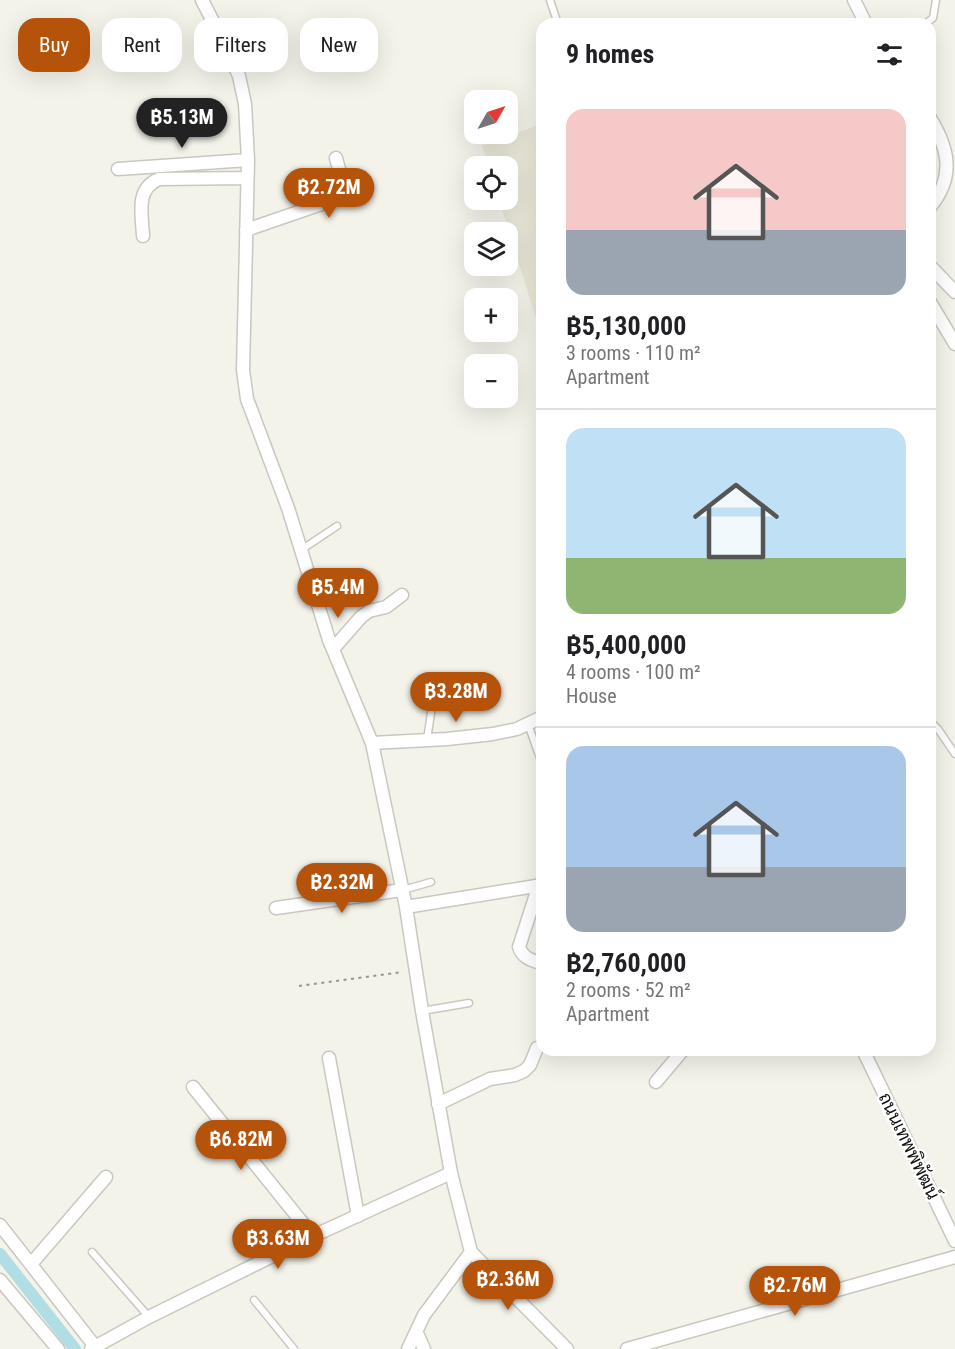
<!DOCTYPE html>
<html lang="en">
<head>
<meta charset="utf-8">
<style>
  body { margin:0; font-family:"Roboto Condensed",Sarabun,sans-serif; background:#f6f6f6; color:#202124; height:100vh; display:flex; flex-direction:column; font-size:22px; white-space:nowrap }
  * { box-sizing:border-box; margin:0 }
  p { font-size:20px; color:#757577 }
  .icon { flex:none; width:33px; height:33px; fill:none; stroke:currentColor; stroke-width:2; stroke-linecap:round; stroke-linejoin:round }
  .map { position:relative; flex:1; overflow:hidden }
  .details { position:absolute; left:536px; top:18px; width:400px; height:1038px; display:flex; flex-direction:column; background:#fff; border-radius:18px; box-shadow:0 6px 24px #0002 }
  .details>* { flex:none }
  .top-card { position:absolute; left:18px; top:18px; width:428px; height:54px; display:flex; gap:12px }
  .needle { width:39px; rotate:51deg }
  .controls { position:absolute; left:464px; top:90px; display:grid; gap:12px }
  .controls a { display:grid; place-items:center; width:54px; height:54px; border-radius:12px; background:#fff; box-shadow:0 6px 24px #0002; font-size:30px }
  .price { position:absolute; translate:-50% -51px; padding:0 14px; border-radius:21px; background:#b45309; color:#fff; font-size:20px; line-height:39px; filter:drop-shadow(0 2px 3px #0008) }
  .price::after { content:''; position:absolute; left:50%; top:36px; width:18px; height:14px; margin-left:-9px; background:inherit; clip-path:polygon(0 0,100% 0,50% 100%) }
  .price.active { background:#222; color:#fff }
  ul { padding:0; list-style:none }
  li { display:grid; align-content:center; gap:12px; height:318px; padding:0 30px }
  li+li { border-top:2px solid #e0e0e0 }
  li span { display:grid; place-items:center; height:186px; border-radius:18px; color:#555 }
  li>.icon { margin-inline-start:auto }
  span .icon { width:108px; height:108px; fill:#fffc; stroke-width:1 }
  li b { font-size:26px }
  h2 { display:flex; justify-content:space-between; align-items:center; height:72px; padding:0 30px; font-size:26px }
  .chip { padding:0 21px; border-radius:18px; background:#fff; box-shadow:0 6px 24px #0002; font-size:21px; line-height:54px }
  .chip.active { background:#b45309; color:#fff }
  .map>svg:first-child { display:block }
  .built { fill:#e9e7d7 }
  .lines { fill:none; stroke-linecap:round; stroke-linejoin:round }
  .canal { stroke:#b1dee4; stroke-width:12 }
  .service-casing { stroke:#c9c7bf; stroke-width:9 }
  .minor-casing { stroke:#c9c7bf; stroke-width:15 }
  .path { stroke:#95948e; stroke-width:2; stroke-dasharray:3 4.5; stroke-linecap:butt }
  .service { stroke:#fff; stroke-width:6 }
  .minor { stroke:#fff; stroke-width:12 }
  .labels { text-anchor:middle; stroke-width:5; stroke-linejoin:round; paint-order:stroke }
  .street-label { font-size:18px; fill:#100f0d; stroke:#fff }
</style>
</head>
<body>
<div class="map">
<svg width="955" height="1349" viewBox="0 0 955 1349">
  <rect width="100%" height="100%" fill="#f4f3ea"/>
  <path class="built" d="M541,124H542L541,334L499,200H507V166H489L482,146Z"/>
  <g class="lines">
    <path class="canal" d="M0,1254L75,1349"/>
    <g class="service-casing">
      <path id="service" d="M550,0L558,24
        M925,24L933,18L936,0
        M301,550L337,526
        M930,721L938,729L955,754
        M528,724L541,761
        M427,740L432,706
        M539,885L542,869
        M403,890L431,882
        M422,1011L469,1003
        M92,1252L149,1317
        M254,1300L294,1349"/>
    </g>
    <g class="minor-casing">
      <path id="minor" d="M202,0L228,51L239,76L245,104L248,160L243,370L247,399L288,508L329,640L372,743L406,907L422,1011L451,1173L471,1252L567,1349
        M854,0L866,24
        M930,118C949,149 955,177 930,207
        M118,169L248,160
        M246,230L342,197L345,191L336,158
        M143,236C142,214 135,189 159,179L247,178
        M930,266L955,292
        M930,302L955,344
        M333,649L361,617L369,611L386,607L402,595
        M372,743L447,739L493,734L517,729L542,717
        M406,907L542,885
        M276,908L402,890
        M537,962C528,959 522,956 519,947L539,885
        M863,1050L955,1241
        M329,1058L358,1216
        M656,1082L683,1050
        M193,1087L313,1236
        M438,1104L490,1079L515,1075L524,1071L530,1065L537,1048
        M0,1225L97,1349
        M31,1264L106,1177
        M0,1280L58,1349
        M417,1333L424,1349
        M91,1349L149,1317L313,1236L451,1173
        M408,1349L424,1315L471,1252
        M627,1349L955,1257"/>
    </g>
    <path class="path" d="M299,986L403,972"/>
    <use href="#service" class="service"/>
    <use href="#minor" class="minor"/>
  </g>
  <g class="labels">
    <g class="street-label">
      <text transform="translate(909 1146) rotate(64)" y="6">ถนนเทพพิพัฒน์</text>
    </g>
  </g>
</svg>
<div class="controls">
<a><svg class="needle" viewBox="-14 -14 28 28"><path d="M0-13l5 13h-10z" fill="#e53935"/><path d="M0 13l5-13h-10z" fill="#757577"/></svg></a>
<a><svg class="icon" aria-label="locate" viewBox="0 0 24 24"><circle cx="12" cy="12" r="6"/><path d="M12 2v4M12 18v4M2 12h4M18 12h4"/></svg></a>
<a><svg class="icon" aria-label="layers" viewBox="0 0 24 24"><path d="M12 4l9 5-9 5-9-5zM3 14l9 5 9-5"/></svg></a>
<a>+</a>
<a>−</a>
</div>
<b class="price active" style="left:182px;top:149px">฿5.13M</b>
<b class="price" style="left:329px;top:219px">฿2.72M</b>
<b class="price" style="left:338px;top:619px">฿5.4M</b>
<b class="price" style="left:456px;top:723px">฿3.28M</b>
<b class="price" style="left:342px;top:914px">฿2.32M</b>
<b class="price" style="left:241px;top:1171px">฿6.82M</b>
<b class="price" style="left:278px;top:1270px">฿3.63M</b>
<b class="price" style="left:508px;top:1311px">฿2.36M</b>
<b class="price" style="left:795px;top:1317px">฿2.76M</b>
<div class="top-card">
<a class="chip active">Buy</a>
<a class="chip">Rent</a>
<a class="chip">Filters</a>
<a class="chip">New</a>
</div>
<section class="details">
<h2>9 homes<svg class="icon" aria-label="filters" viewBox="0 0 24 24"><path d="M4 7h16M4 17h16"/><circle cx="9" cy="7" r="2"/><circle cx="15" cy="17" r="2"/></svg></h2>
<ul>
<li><span style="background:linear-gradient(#f6c9c9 65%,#9aa5b1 0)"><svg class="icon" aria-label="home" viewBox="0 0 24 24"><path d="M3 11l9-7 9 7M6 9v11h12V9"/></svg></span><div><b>฿5,130,000</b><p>3 rooms · 110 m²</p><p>Apartment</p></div></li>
<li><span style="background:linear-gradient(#bfe0f5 70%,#8fb573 0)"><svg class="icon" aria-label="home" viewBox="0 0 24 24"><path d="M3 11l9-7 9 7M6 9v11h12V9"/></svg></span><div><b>฿5,400,000</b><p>4 rooms · 100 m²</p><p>House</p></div></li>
<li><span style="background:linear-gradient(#a9c7e8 65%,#9aa5b1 0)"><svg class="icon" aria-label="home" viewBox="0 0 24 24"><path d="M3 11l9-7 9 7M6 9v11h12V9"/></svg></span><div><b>฿2,760,000</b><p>2 rooms · 52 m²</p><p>Apartment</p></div></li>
</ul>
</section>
</div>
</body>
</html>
